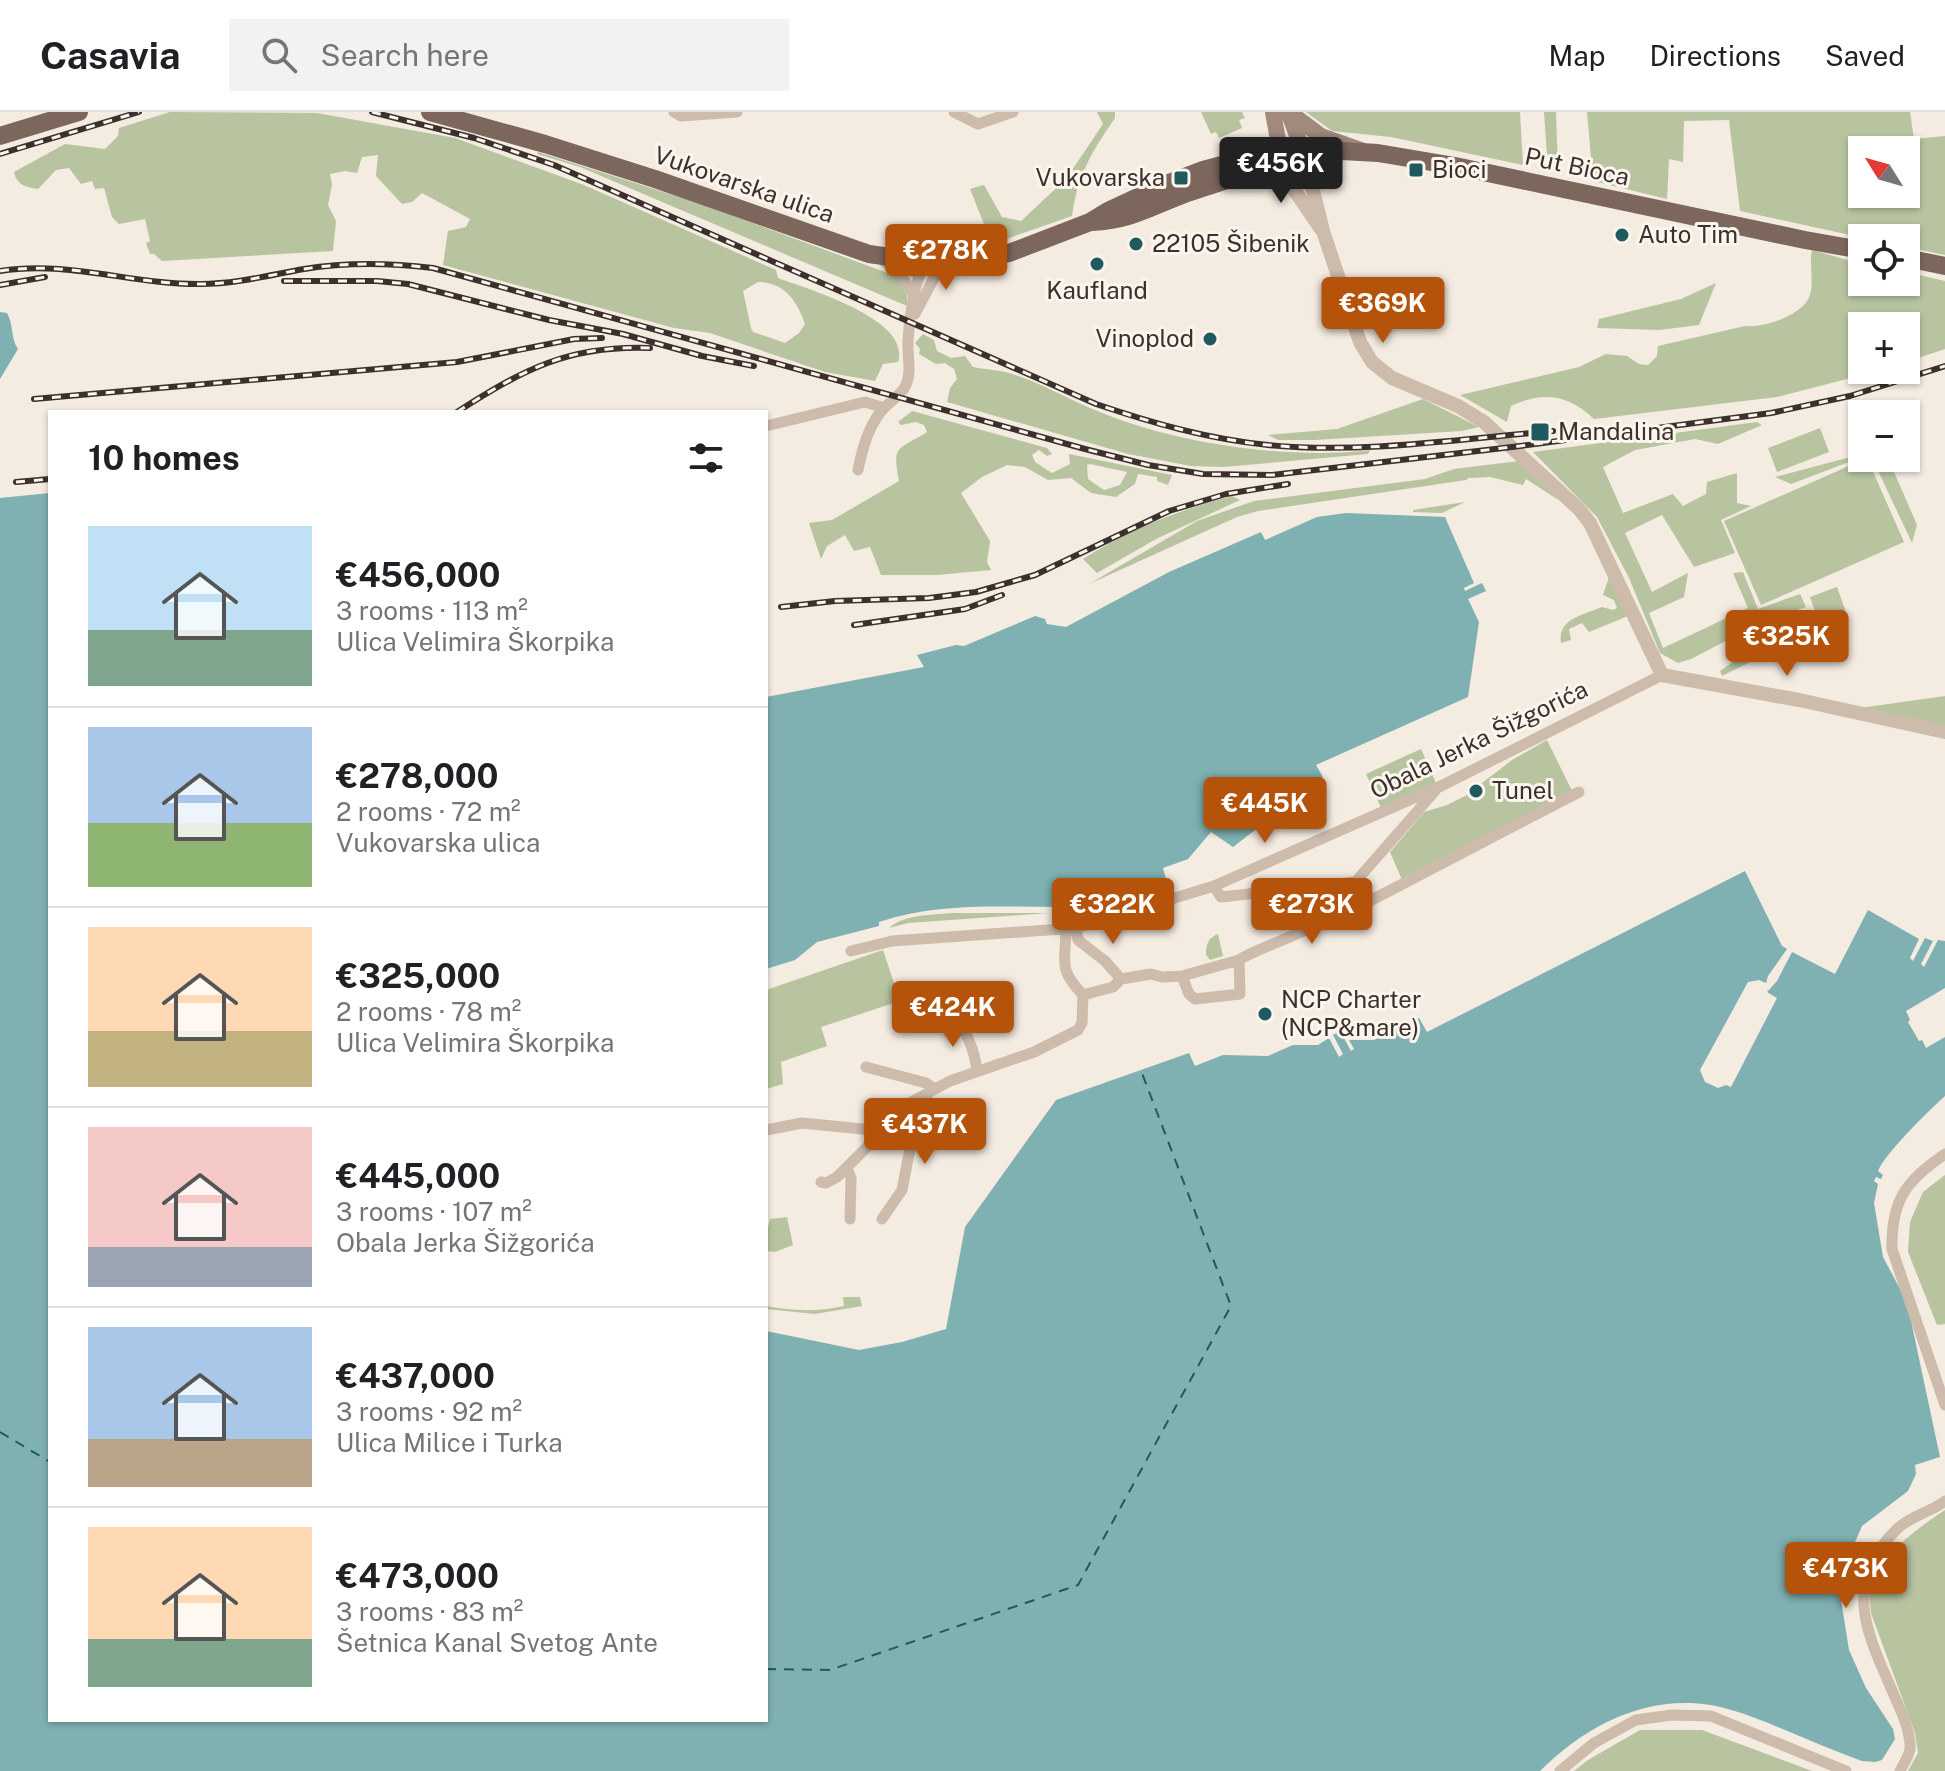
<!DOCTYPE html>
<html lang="en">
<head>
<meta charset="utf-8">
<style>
  body { margin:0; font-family:"Public Sans",sans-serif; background:#f2f2f2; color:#202124; height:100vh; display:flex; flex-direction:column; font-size:30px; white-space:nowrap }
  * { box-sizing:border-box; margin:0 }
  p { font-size:26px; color:#757577 }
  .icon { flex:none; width:44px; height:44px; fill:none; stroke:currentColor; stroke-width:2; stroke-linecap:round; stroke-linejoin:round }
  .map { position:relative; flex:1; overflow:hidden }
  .details { position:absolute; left:48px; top:298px; width:720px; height:1312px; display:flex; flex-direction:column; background:#fff; border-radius:0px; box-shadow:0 2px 6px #0004 }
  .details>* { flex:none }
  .needle { width:52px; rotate:307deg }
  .tools { position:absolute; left:1848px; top:24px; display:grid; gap:16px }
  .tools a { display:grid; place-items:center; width:72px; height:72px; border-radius:0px; background:#fff; box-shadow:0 2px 6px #0004; font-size:40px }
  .price { position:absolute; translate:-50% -68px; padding:0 18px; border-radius:8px; background:#b45309; color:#fff; font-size:26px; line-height:52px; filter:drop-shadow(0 2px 4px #0008) }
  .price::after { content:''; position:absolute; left:50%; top:48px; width:24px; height:18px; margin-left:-12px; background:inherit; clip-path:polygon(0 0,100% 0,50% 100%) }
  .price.active { background:#222; color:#fff }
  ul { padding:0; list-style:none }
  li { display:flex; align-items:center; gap:24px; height:200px; padding:0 40px }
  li+li { border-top:2px solid #e0e0e0 }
  li span { display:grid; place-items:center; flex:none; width:224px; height:160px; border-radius:0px; color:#555 }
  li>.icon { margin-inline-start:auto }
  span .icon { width:96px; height:96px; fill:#fffc; stroke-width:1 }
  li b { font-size:34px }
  h2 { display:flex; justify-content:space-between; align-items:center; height:96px; padding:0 40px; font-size:34px }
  header { display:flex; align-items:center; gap:48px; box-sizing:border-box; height:112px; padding:0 40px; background:#fff; border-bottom:2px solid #e0e0e0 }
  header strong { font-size:38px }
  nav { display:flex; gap:44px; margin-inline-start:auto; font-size:28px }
  .search { width:560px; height:72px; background:#f2f2f2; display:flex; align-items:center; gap:20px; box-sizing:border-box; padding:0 28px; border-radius:0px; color:#757577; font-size:30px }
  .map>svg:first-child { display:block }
  .green { fill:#b8c4a0; fill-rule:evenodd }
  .water { fill:#7fb0b2 }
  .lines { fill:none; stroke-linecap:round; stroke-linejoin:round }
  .ferry { stroke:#1f5a5e; stroke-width:2; stroke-dasharray:10 8; stroke-linecap:butt }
  .minor { stroke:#cdbbac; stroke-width:11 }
  .tertiary { stroke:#cdbbac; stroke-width:14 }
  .secondary { stroke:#a18a7d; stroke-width:16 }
  .primary { stroke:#7d675c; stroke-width:18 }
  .rail-casing { stroke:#3b302b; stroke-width:6 }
  .rail { stroke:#fbf5ee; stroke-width:3; stroke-dasharray:9; stroke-linecap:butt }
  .poi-dot { fill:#1f5a5e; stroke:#fbf5ee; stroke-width:3 }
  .labels { text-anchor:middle; stroke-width:6; stroke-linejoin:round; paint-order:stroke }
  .street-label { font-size:24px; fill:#3b302b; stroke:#fbf5ee }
  .poi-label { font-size:24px; fill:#3b302b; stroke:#fbf5ee; text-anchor:start }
</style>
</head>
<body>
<header>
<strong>Casavia</strong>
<div class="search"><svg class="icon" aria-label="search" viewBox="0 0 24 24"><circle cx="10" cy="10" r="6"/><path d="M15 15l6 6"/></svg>Search here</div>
<nav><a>Map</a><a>Directions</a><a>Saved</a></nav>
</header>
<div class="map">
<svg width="1945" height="1659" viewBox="0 0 1945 1659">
  <rect width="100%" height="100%" fill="#f4ebe1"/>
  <path class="green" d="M170,0L317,1L455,26L584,73L776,158L778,166C807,177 912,207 898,250L883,252L875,269L825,260L710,221L674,216L443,153L448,119L466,115L470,107L422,81L412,90L402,92L376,64L378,43L362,45L357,61L345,59L330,62L332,72L328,93L336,109L333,139L162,149L154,142H150L146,131L150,129L145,107L119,112L112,105L104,76L95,77L92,69L81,72L69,56L56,58L38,77C25,75 17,73 14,60L65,32L105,37L118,24L119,16ZM758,170C785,170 797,189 805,212L799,221L785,231L753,220L751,216L743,179Z
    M1097,0H1115V6C1091,41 1078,62 1072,104L992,132L970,77L984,73L1002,105L1021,109L1066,67L1103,12Z
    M1201,0H1242L1245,6L1239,8L1242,16L1219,26L1216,20L1211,22Z
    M1306,0H1520L1523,53L1391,25L1332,19Z
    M1544,0H1556L1558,60L1548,57Z
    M1587,0H1910L1914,27L1945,24V143L1906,135V126H1864L1740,99L1729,8L1684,9L1683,50L1669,47L1667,87L1593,69ZM1862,38H1906V82H1862Z
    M538,40L701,92L893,163C906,172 908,179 907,194L580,55L537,42Z
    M1812,138L1862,152V170H1906V160L1945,169V237L1906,250V214H1862V258H1882L1777,285L1594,307C1568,282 1543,279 1511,294L1507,310L1460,283L1579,255L1606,242L1627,244L1639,252L1648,253L1657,244L1658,234L1745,214C1764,216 1804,203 1810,183C1814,169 1809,153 1812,138Z
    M1716,171L1699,213L1659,218L1597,216L1599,207L1681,187Z
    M923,222L934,228L937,239L951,246L965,244L973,255C987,258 1002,258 1015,263C1046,273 1074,291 1105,302C1179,332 1291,348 1370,338L1368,342L1224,355L1191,354L1128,342L947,290L950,276L957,267L954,257L945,251L936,252L919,242L920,237L915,231Z
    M1423,287L1479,315L1462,319L1315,328H1278L1268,323L1337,317Z
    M912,299L1047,336L1052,342L1047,344L1039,338L1032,343L1035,350L1052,361L1070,352L1069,342L1172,363L1168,373L1157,369V365L1138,362L1135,372L1116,385L1091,381L1071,366L1048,368L1025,355L1007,353L982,365L961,381L990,429L987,450L991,458L937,463H881L870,435L854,439L845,423L827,434L821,447L809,411L832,408L899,369C892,332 897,339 927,320L924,313L916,310L901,313L898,310ZM1090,352L1127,360L1120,373L1104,378L1088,367L1087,353Z
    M1757,310L1762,313L1718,332L1695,327L1635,338L1603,355L1623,401L1673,382L1683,394L1706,382L1707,370L1737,361V391L1751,394L1721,408L1735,441L1694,455L1662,403L1625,421L1652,480L1688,461L1684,485L1649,501L1663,536L1748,496L1733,461L1743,460L1758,497L1800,482L1806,495L1754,512L1765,532L1789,531L1722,564L1720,559L1753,536L1745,519L1691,547L1678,551L1660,541L1629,466L1597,405L1533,340Z
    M1820,316L1829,340L1777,360L1768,336Z
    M1862,342V345L1791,372L1775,365Z
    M1867,346L1904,430L1761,493L1724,409Z
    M1872,346H1888L1917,413L1912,431Z
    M1519,349L1559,383L1557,387L1526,367L1523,373L1490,365L1469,366L1466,368L1258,399L1237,405L1089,472L1197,409L1254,389L1425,367L1454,357Z
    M1232,384L1240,388L1156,427L1097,461L1083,447C1129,417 1179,398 1232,384Z
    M1465,390L1442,401L1413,400V398Z
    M1610,462L1628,504L1589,520L1582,511L1569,517L1571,528L1561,531C1557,507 1583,503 1602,495L1613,498L1617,496L1614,488L1603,483Z
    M1837,475L1846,500L1819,510L1810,485Z
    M1945,584V615L1860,596Z
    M1547,628L1573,681L1402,768L1390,740L1424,700L1447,693L1465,684L1512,648Z
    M1421,637L1436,671L1381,696L1366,662Z
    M1162,775L1163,780L1082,801L1081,798L1087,794Z
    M953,801H1050L908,811L889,816C904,802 933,803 953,801Z
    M1218,822L1223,844L1210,848L1206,843C1206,832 1208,826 1218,822Z
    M883,838L900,889L821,915L827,934L781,950L783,972L766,977V878Z
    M1945,1063V1212L1937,1213L1908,1140L1910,1110L1923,1080Z
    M787,1105L793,1133L775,1140L766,1139V1124L770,1107Z
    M843,1185H860L862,1194L815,1202L766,1197V1194C792,1199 818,1200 844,1194Z
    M1945,1398V1659H1908L1918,1641L1915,1621L1871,1501C1871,1495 1869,1487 1869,1481C1873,1448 1919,1415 1945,1398Z
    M1640,1618H1702L1812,1659H1574L1588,1648Z"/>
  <path class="water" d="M0,200L7,201C14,213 10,225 18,237L0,267Z
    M50,381V1608H766V1219L859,1238L902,1230L946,1217L965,1115L1056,988L1189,941L1195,954L1223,943L1268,944L1293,933H1318L1329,926L1339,945L1343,942L1333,923L1340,919L1351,939L1354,937L1349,928H1374L1419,906L1427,920L1745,759L1782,834L1787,837L1768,864L1766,871L1759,868L1748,870L1700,958L1705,970L1718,976L1726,973L1731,975L1777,886L1767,880L1777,869L1792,840L1835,862L1868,798L1919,827L1910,846L1913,849L1925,826L1933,829L1921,852L1924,855L1938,828L1945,829V876L1906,899L1910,908L1908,910L1919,929L1922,928L1926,936L1945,925V984C1927,1000 1884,1043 1878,1059L1883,1063L1881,1067L1876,1065L1874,1069L1878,1072L1874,1091L1883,1145L1907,1190L1940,1345L1915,1353L1916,1362L1908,1379L1862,1414L1838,1469L1849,1538L1866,1576L1893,1617L1895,1627L1882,1648L1875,1650L1862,1649C1819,1634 1778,1613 1735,1599C1662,1575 1592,1607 1540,1659H0V386Z
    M1346,401L1445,405L1474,471L1464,476L1465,479L1482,471L1486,479L1468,487L1479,510L1468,585L1316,653L1323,665L1233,735L1211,720L1188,747L1163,756L1166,767L1072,792L1067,783H1062V795C1000,795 938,790 879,810V814L817,830L795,848L766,857V585L924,555L917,543L956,533L964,534L1035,504L1045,507L1047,512L1066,515L1169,460L1261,420L1265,428L1317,405Z"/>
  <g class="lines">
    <path class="ferry" d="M0,1320L50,1350
      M766,1557L830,1558L1078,1473L1231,1194L1140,956"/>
    <path class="minor" d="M674,0L681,4L737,0
      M954,0L978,12L1013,0
      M881,147L898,159L914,183
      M915,202L935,164L931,151
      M766,314L865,290L884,296
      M858,358C862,337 869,311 885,295C892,288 901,283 906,273C912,259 907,244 908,229C909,208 914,167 926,150
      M1214,774L1221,785L1355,770
      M1332,802L1366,791L1579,680
      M1076,816L1078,828L1105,849L1121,867
      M851,839L892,829L1076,816L1214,774L1439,675L1662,563
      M1182,864L1189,882L1195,887L1240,882L1239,848C1263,833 1317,818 1333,801C1337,796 1340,789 1343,784L1435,679
      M1083,883L1113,875L1121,867L1151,862L1162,865L1182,864L1239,848
      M947,901C965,910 975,940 977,959
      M866,955L926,971L935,977
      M766,1018L802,1011L883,1019
      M1945,1042C1906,1068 1891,1089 1892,1137L1945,1293
      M847,1056L851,1066L850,1107
      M821,1070L826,1071L837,1065L913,989L950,969L1034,940L1078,918L1082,911L1083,883C1057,856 1066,850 1066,816
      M882,1107L902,1078L913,1021L928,982
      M1560,1659L1594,1631L1636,1608L1672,1603L1711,1604L1846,1659
      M1900,1659C1903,1653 1909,1644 1910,1637C1911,1623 1903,1603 1897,1590C1870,1526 1838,1475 1897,1417C1910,1404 1931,1400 1945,1389"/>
    <path class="tertiary" d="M1304,42L1323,119L1360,230L1372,250L1392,266L1458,294L1484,310L1579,397L1590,411L1662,563L1799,588L1945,620
      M1281,45L1295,79L1321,117"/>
    <path class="secondary" d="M1273,0L1281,45
      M1289,0L1321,24L1361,38
      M1289,2L1304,42"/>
    <path class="primary" d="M430,0L545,32L655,67L869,142L926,150L962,152L1009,141L1090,110L1108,99L1164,73L1203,58L1259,43L1281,45L1342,39L1378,41L1455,54L1805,128L1862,138
      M0,24L79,0
      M1092,110C1132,108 1152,94 1187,81C1219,70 1252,62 1281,45
      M1906,146L1945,154"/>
    <g class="rail-casing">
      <path id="rail" d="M372,0L474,26L554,53L1096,292C1152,311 1208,327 1268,333C1362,342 1459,327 1553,319
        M0,42L139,0
        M0,159C69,148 133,173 201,172C236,172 270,163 304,157C347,150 390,151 433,156L1085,337L1148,353L1203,362L1272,363L1512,335L1771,301L1850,284L1945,254
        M284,169H377L408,172L549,208L623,222L702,244L754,254
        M0,173L45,165
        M34,287L457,250L574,227L602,226
        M457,300C524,257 569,233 650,236
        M16,370L50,367
        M781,495L835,489L929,486L976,480L1035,463L1169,399L1226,382L1288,372
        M854,513L965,497L1002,483"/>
    </g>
    <use href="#rail" class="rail"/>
  </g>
  <g class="poi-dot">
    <rect x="1408" y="50" width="16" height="16" rx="4"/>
    <rect x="1173" y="58" width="16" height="16" rx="4"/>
    <circle cx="1622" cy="123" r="8"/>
    <circle cx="1136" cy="132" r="8"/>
    <circle cx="1097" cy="152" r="8"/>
    <circle cx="1210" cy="227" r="8"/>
    <rect x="1530" y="310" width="20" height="20" rx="4"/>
    <circle cx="1476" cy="679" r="8"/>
    <circle cx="1265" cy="902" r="8"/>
  </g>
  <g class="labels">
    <g class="street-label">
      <text transform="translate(1577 55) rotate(12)" y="8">Put Bioca</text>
      <text transform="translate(744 73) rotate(19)" y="8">Vukovarska ulica</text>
      <text transform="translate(1479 628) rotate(-26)" y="8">Obala Jerka Šižgorića</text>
    </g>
    <g class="poi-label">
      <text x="1432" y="66">Bioci</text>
      <text x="1165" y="74" text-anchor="end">Vukovarska</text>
      <text x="1638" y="131">Auto Tim</text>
      <text x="1152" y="140">22105 Šibenik</text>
      <text x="1097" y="187" text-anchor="middle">Kaufland</text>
      <text x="1194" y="235" text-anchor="end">Vinoplod</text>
      <text x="1558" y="328">Mandalina</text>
      <text x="1492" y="687">Tunel</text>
      <text x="1281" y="896">NCP Charter<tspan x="1281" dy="28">(NCP&amp;mare)</tspan></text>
    </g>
  </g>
</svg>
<div class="tools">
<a><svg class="needle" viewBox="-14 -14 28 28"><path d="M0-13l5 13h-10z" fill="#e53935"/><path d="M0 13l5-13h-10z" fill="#757577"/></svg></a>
<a><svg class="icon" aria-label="locate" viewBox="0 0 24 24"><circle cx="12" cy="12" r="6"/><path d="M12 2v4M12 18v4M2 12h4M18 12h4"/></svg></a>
<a>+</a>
<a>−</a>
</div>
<b class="price active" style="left:1281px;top:93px">€456K</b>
<b class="price" style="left:946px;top:180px">€278K</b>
<b class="price" style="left:1383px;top:233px">€369K</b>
<b class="price" style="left:1787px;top:566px">€325K</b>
<b class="price" style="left:1265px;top:733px">€445K</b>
<b class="price" style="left:1113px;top:834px">€322K</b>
<b class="price" style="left:1312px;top:834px">€273K</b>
<b class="price" style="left:953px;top:937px">€424K</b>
<b class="price" style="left:925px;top:1054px">€437K</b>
<b class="price" style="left:1846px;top:1498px">€473K</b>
<section class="details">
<h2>10 homes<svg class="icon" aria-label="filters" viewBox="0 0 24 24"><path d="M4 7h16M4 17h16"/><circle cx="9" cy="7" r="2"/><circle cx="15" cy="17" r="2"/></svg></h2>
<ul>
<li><span style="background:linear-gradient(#bfe0f5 65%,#7fa58c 0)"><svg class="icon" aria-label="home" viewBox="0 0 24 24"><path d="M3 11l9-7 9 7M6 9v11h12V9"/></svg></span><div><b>€456,000</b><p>3 rooms · 113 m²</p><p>Ulica Velimira Škorpika</p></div></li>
<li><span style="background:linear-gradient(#a9c7e8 60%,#8fb573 0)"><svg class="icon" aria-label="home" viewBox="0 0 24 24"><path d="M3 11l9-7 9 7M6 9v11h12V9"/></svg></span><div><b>€278,000</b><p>2 rooms · 72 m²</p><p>Vukovarska ulica</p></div></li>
<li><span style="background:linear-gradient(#ffd9b3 65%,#c2b280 0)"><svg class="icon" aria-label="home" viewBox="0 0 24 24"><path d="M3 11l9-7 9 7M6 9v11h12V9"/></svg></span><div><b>€325,000</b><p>2 rooms · 78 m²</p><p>Ulica Velimira Škorpika</p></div></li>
<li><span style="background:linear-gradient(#f6c9c9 75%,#9aa5b1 0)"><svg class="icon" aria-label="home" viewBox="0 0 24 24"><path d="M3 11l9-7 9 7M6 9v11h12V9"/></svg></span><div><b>€445,000</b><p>3 rooms · 107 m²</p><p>Obala Jerka Šižgorića</p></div></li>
<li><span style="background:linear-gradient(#a9c7e8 70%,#b9a48a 0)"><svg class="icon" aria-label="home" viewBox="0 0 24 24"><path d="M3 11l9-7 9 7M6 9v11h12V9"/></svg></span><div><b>€437,000</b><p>3 rooms · 92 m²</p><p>Ulica Milice i Turka</p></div></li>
<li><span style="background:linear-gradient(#ffd9b3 70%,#7fa58c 0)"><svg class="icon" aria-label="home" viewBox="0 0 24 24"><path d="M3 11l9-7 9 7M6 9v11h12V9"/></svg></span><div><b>€473,000</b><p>3 rooms · 83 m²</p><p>Šetnica Kanal Svetog Ante</p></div></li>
</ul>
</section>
</div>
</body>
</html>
